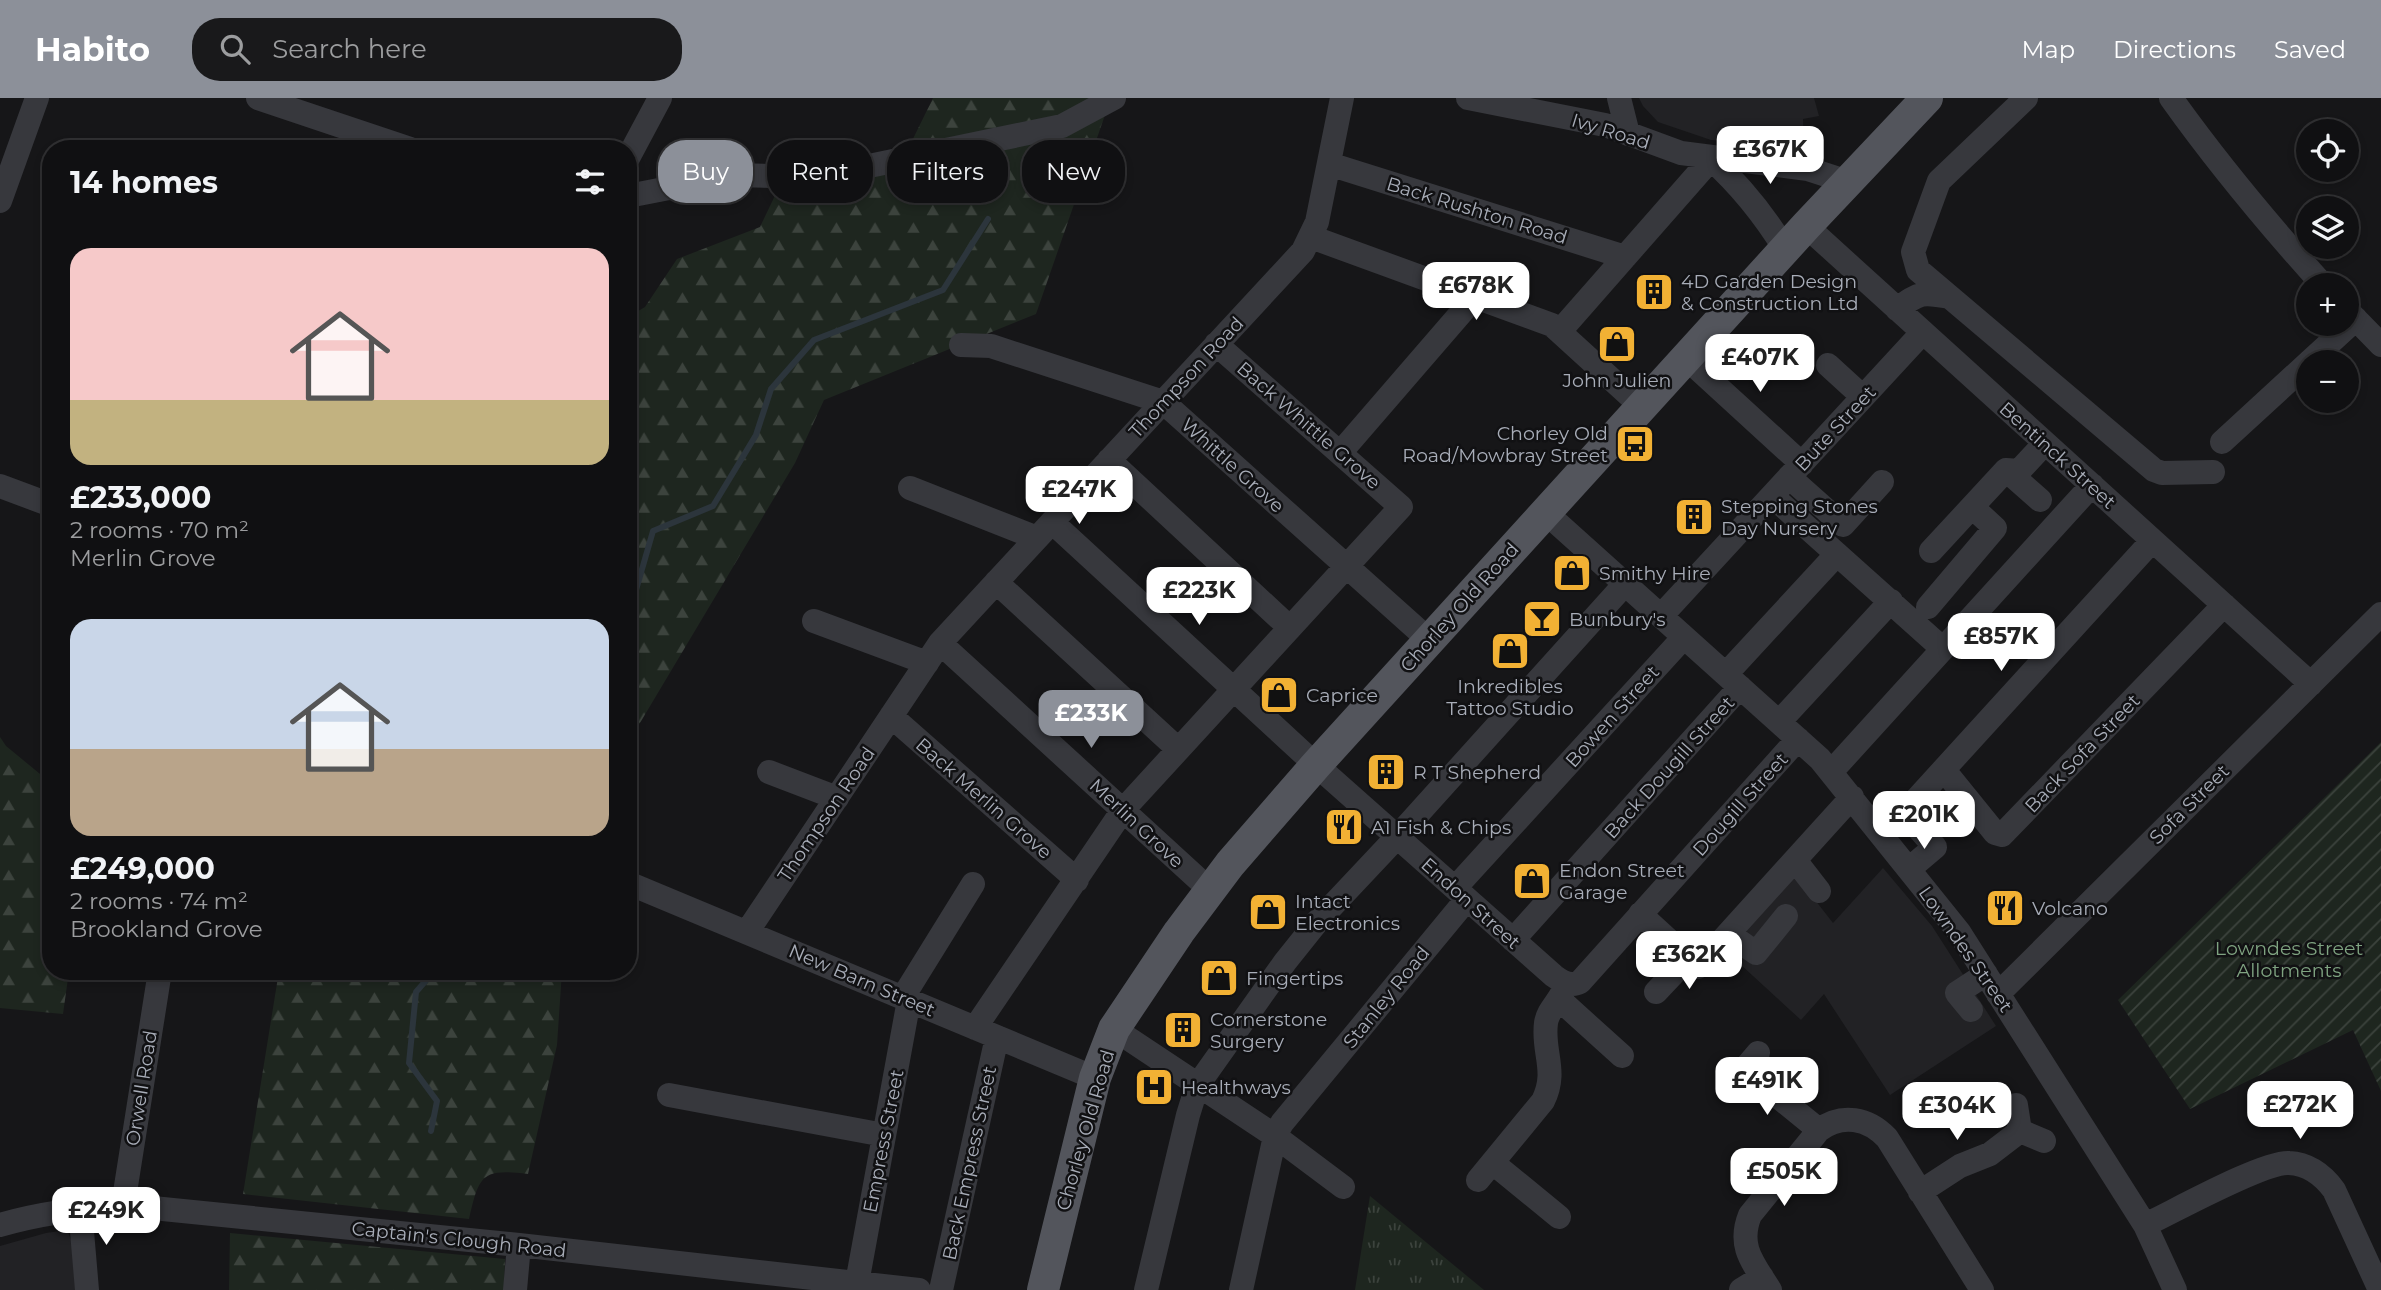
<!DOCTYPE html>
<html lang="en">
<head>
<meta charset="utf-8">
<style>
  body { margin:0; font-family:Montserrat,sans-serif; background:#19191b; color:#f1f3f6; height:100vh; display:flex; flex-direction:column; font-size:26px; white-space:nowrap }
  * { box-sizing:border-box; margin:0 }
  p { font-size:23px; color:#9c9d9f }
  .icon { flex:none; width:38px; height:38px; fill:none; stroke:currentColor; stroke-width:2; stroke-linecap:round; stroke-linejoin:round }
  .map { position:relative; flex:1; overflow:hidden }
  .sheet { position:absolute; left:42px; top:42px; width:595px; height:840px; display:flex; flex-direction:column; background:#101012; border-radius:28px; box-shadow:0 4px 10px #0003,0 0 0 2px #303032 }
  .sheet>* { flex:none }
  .guide { position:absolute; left:658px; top:42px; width:665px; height:63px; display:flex; gap:14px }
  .tools { position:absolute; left:2296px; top:21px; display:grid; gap:14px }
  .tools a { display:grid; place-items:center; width:63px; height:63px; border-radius:50%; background:#101012; box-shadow:0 4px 10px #0003,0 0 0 2px #303032; font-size:35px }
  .price { position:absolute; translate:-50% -60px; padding:0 16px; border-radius:14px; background:#fff; color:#222; font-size:23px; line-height:46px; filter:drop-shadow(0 2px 4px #0008) }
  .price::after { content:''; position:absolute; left:50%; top:42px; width:21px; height:16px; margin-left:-10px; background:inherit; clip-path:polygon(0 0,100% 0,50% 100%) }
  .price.current { background:#8c9099; color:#fff }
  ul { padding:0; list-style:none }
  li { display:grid; align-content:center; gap:14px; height:371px; padding:0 28px }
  li span { display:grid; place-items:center; height:217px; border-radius:21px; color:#555 }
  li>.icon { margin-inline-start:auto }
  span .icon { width:126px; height:126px; fill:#fffc; stroke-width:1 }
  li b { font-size:30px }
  h2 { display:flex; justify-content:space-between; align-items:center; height:84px; padding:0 28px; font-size:30px }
  .pill { padding:0 24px; border-radius:28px; background:#101012; box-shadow:0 4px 10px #0003,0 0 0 2px #303032; font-size:24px; line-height:63px }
  .pill.current { background:#8c9099; color:#fff }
  header { display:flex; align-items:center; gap:42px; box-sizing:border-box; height:98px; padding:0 35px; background:#8c9099; color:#fff }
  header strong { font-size:33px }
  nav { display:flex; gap:38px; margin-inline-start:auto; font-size:24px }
  .search { width:490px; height:63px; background:#19191b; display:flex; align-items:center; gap:18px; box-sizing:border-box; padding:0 24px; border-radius:28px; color:#9c9d9f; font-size:26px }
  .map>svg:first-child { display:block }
  .built { fill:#222225 }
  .grass { fill:url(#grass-tufts) }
  .forest { fill:url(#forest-firs) }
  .garden { fill:url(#garden-furrows) }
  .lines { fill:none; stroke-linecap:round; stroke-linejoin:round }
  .stream { stroke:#2c353c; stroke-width:6 }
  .minor { stroke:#37383d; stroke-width:24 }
  .major { stroke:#53555c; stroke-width:32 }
  .labels { text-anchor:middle; stroke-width:5; stroke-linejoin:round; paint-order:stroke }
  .street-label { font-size:19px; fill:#a8adb8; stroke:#111113 }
  .poi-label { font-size:19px; fill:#a8adb8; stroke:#111113; text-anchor:start }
  .park-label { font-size:19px; fill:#7fa381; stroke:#111113 }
</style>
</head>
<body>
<header>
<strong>Habito</strong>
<div class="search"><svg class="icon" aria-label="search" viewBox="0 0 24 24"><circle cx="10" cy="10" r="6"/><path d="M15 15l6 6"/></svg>Search here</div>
<nav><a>Map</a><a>Directions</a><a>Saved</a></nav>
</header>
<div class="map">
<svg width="2381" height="1192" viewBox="0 0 2381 1192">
  <defs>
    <pattern id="grass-tufts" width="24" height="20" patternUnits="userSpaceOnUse" patternTransform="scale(1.75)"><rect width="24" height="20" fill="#1e261f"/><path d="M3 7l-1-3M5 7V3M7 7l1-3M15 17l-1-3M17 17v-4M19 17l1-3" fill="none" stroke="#3c433d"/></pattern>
    <pattern id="forest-firs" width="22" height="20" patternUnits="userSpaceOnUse" patternTransform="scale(1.75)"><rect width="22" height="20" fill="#1e261f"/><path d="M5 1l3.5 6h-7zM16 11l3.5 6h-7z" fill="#3c433d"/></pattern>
    <pattern id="garden-furrows" width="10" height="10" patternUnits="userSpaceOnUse" patternTransform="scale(1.75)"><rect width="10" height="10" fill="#1e261f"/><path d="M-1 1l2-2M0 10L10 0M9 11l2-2" fill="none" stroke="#3c433d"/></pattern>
  </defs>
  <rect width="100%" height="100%" fill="#161618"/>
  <path class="built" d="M1639,0H1814L1819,18L1803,21L1804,49L1711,42L1658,24L1643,8Z
    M1883,770L1932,828L1996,928L1890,997L1824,896L1801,922L1728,855L1794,775L1833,825Z
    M67,1132L73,1146L77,1192H0V1148L46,1135Z"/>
  <path class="grass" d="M1370,1098L1484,1192H1355Z"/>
  <path class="forest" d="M933,0H1097L1059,19L910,47Z
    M1106,14L1036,216L824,302L795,365L628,645V219L645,209L677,161L760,129L781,85Z
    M0,639L6,648L51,685V873H69L63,916L0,910Z
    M279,873H562L557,947L528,1076C482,1070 479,1077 469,1121L243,1096Z
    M230,1135L505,1161L504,1192H229Z"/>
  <path class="garden" d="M2381,644V993L2353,932L2190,1011L2118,902Z"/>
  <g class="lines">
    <path class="stream" d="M628,503L636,492L653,433L713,408L756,337L771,291L814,242L943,192L988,121
      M430,873L429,879L416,894L409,965L437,1003L431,1033"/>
    <path class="minor" d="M258,0L410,51
      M1468,0L1605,27L1681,55L1808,71L1848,84
      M1619,0L1628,36
      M2026,0L1939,83L1913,154L1918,172L2154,372L2162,375L2213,374
      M2171,0C2218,66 2269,127 2323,187
      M628,60L660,0
      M1329,66L1625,159
      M628,98L736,77L816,79L1062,28L1114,0
      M0,103L37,0
      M1806,128L2311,586
      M1311,139L1552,227L1642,309
      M1897,211C1920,194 1922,194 1950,199
      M2347,212L2381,247
      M1560,233L1711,61C1741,88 1764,117 1785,151
      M961,247L991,248L1163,304L1429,542
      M1686,260L1802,366
      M2309,264L2356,221
      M1828,267L1863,299
      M2222,344L2308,265
      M1340,355L1474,200
      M1109,362L1290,530
      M2006,372L2040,402
      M1789,379L1843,427L1882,384
      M0,388L51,407
      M910,390L1037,440
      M1772,398L1943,551
      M1545,414L1820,661L1959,834L2145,1127L2175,1192
      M1052,424L1316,667L1554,878C1562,884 1571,889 1580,884L1798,641
      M1931,453L2006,372L2019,373L2045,345
      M996,484L1178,651
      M1928,509L1995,430L1972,409
      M1661,518L1923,234
      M814,523L927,565
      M940,545L1210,792
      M1726,576L1837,456
      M891,618L1077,782
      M1779,624L1891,503
      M1944,672L1995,735L2002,737L2224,507
      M769,674L837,700
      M1831,674L2092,387
      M1883,738L2152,443
      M1795,762L1819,793
      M1909,771L1935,749L1918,730
      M628,785L1095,980
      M1455,790L1684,539
      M1640,816L1698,869L1852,699
      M747,834L940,545L1303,153L1317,124L1342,0
      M1729,836L1756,855L1786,818
      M1513,842L1740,589
      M1656,894L1688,860
      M1998,896L2381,516
      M903,899L973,786
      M1560,902L1622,958
      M1971,912L1957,895L1986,876
      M975,930L1123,712L1401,409L1216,246
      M1114,931L1275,1038L1343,1089
      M1744,971L1819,1032
      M1730,988L1758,955
      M669,997L884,1037
      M2016,1007L2020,1033L2044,1043
      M1493,1065L1559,1119
      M1478,1082L1543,1003C1558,973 1542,954 1546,925C1548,910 1563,901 1566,885
      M1920,1094L1960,1068L1990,1056L2020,1033
      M123,1107L160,873
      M80,1110L87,1192
      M0,1127C41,1115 81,1110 123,1107L519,1147L919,1192
      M2145,1127C2173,1114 2264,1063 2289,1065C2309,1066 2323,1077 2334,1092L2380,1192
      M857,1185L909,902
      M515,1192L519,1147
      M941,1192L997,939
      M1146,1192L1188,1017L1197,988L1285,864L1317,824L1397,739L1625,486
      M1241,1192L1275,1038L1282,1025L1467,801
      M1741,1192L1762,1179
      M1770,1192C1754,1166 1737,1149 1750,1117L1819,1032C1842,1015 1868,1020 1887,1040L1982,1192"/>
    <path class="major" d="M1043,1192L1095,980L1114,931L1179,834L1230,766L1316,667L1806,128L1927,0"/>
  </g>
  <defs>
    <g id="building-square" transform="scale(2.0125)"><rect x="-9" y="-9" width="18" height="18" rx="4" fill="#f2b134" stroke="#111113"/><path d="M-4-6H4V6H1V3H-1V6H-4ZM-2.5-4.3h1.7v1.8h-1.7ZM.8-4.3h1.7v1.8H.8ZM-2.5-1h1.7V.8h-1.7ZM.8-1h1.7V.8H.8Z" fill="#111"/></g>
    <g id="shop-square" transform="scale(2.0125)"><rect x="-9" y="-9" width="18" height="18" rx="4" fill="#f2b134" stroke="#111113"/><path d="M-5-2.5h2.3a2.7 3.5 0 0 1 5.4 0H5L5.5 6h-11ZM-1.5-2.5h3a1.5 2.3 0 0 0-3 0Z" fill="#111"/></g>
    <g id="bus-square" transform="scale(2.0125)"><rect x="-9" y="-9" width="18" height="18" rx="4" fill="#f2b134" stroke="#111113"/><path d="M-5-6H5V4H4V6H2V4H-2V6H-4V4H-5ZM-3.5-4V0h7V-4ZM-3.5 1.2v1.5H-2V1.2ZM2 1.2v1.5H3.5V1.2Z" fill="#111"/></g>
    <g id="bar-square" transform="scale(2.0125)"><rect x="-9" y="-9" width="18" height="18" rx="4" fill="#f2b134" stroke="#111113"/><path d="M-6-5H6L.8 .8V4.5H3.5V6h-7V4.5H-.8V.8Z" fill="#111"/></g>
    <g id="restaurant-square" transform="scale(2.0125)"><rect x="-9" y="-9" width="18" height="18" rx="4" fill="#f2b134" stroke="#111113"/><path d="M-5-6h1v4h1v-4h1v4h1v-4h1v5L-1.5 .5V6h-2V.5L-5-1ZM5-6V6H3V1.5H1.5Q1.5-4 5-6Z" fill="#111"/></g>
    <g id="hospital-square" transform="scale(2.0125)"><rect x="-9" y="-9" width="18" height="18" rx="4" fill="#f2b134" stroke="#111113"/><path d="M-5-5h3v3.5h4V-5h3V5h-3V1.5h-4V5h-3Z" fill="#111"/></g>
  </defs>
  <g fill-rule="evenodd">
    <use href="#building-square" x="1654" y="194"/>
    <use href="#shop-square" x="1617" y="246"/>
    <use href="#bus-square" x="1635" y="346"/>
    <use href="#building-square" x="1694" y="419"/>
    <use href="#shop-square" x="1572" y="475"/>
    <use href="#bar-square" x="1542" y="521"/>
    <use href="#shop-square" x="1510" y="553"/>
    <use href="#shop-square" x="1279" y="597"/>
    <use href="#building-square" x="1386" y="674"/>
    <use href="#restaurant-square" x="1344" y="729"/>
    <use href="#shop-square" x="1532" y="783"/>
    <use href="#restaurant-square" x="2005" y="810"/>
    <use href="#shop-square" x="1268" y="814"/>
    <use href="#shop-square" x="1219" y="880"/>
    <use href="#building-square" x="1183" y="932"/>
    <use href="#hospital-square" x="1154" y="989"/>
  </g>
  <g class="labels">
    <g class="street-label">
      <text transform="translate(1611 33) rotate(17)" y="7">Ivy Road</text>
      <text transform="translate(1477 112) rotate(17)" y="7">Back Rushton Road</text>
      <text transform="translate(1186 279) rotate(-47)" y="7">Thompson Road</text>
      <text transform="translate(1309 327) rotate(41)" y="7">Back Whittle Grove</text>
      <text transform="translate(1835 330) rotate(-47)" y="7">Bute Street</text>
      <text transform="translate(2058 357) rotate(42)" y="7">Bentinck Street</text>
      <text transform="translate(1233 367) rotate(42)" y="7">Whittle Grove</text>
      <text transform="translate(1459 509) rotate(-48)" y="7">Chorley Old Road</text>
      <text transform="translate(1612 618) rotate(-48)" y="7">Bowen Street</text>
      <text transform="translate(2082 655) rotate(-46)" y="7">Back Sofa Street</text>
      <text transform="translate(1669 669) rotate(-48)" y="7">Back Dougill Street</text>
      <text transform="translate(984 700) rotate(41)" y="7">Back Merlin Grove</text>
      <text transform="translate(1740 706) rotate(-48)" y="7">Dougill Street</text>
      <text transform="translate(2189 706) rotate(-45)" y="7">Sofa Street</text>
      <text transform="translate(826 716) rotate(-56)" y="7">Thompson Road</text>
      <text transform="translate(1137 725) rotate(43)" y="7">Merlin Grove</text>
      <text transform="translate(1471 805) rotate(42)" y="7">Endon Street</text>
      <text transform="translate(1966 851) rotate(55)" y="7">Lowndes Street</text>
      <text transform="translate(862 882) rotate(23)" y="7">New Barn Street</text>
      <text transform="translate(1386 899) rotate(-51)" y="7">Stanley Road</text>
      <text transform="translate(141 990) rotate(-81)" y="7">Orwell Road</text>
      <text transform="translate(1085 1032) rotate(-74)" y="7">Chorley Old Road</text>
      <text transform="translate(883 1043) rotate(-79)" y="7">Empress Street</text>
      <text transform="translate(969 1065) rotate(-78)" y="7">Back Empress Street</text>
      <text transform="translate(459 1141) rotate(6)" y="7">Captain's Clough Road</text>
    </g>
    <g class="poi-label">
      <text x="1681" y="190">4D Garden Design<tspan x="1681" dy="22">&amp; Construction Ltd</tspan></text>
      <text x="1617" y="289" text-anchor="middle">John Julien</text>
      <text x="1608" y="342" text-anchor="end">Chorley Old<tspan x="1608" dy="22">Road/Mowbray Street</tspan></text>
      <text x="1721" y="415">Stepping Stones<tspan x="1721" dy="22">Day Nursery</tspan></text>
      <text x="1599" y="482">Smithy Hire</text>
      <text x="1569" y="528">Bunbury's</text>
      <text x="1510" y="595" text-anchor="middle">Inkredibles<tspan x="1510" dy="22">Tattoo Studio</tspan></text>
      <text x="1306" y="604">Caprice</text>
      <text x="1413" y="681">R T Shepherd</text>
      <text x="1371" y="736">A1 Fish &amp; Chips</text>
      <text x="1559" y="779">Endon Street<tspan x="1559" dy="22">Garage</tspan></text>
      <text x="1295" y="810">Intact<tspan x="1295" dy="22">Electronics</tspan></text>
      <text x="2032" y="817">Volcano</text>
      <text x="1246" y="887">Fingertips</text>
      <text x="1210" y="928">Cornerstone<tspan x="1210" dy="22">Surgery</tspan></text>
      <text x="1181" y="996">Healthways</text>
    </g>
    <g class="park-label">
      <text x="2289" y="857">Lowndes Street<tspan x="2289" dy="22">Allotments</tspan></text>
    </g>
  </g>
</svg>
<div class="tools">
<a><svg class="icon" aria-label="locate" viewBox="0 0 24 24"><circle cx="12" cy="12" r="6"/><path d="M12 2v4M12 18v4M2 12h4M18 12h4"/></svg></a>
<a><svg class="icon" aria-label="layers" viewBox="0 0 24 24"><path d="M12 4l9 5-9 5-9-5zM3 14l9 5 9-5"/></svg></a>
<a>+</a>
<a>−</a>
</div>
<b class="price" style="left:1770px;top:88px">£367K</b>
<b class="price" style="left:1476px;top:224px">£678K</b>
<b class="price" style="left:1760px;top:296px">£407K</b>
<b class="price" style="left:1079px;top:428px">£247K</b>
<b class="price" style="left:1199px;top:529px">£223K</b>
<b class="price" style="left:2001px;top:575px">£857K</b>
<b class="price current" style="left:1091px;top:652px">£233K</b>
<b class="price" style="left:1924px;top:753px">£201K</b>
<b class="price" style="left:1689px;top:893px">£362K</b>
<b class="price" style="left:1767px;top:1019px">£491K</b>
<b class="price" style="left:2300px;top:1043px">£272K</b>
<b class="price" style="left:1957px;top:1044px">£304K</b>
<b class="price" style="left:1784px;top:1110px">£505K</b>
<b class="price" style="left:106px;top:1149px">£249K</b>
<div class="guide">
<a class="pill current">Buy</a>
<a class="pill">Rent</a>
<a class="pill">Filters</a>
<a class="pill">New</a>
</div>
<section class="sheet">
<h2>14 homes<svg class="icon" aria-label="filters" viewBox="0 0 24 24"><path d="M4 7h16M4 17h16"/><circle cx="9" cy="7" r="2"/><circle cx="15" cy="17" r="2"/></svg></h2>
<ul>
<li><span style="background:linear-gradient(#f6c9c9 70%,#c2b280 0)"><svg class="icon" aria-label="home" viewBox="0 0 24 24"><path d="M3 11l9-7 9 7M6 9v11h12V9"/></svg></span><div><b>£233,000</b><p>2 rooms · 70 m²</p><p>Merlin Grove</p></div></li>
<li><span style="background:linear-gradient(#c9d6e8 60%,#b9a48a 0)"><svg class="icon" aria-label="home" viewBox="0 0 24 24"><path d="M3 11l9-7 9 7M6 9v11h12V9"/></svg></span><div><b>£249,000</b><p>2 rooms · 74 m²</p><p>Brookland Grove</p></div></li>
</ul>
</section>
</div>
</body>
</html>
